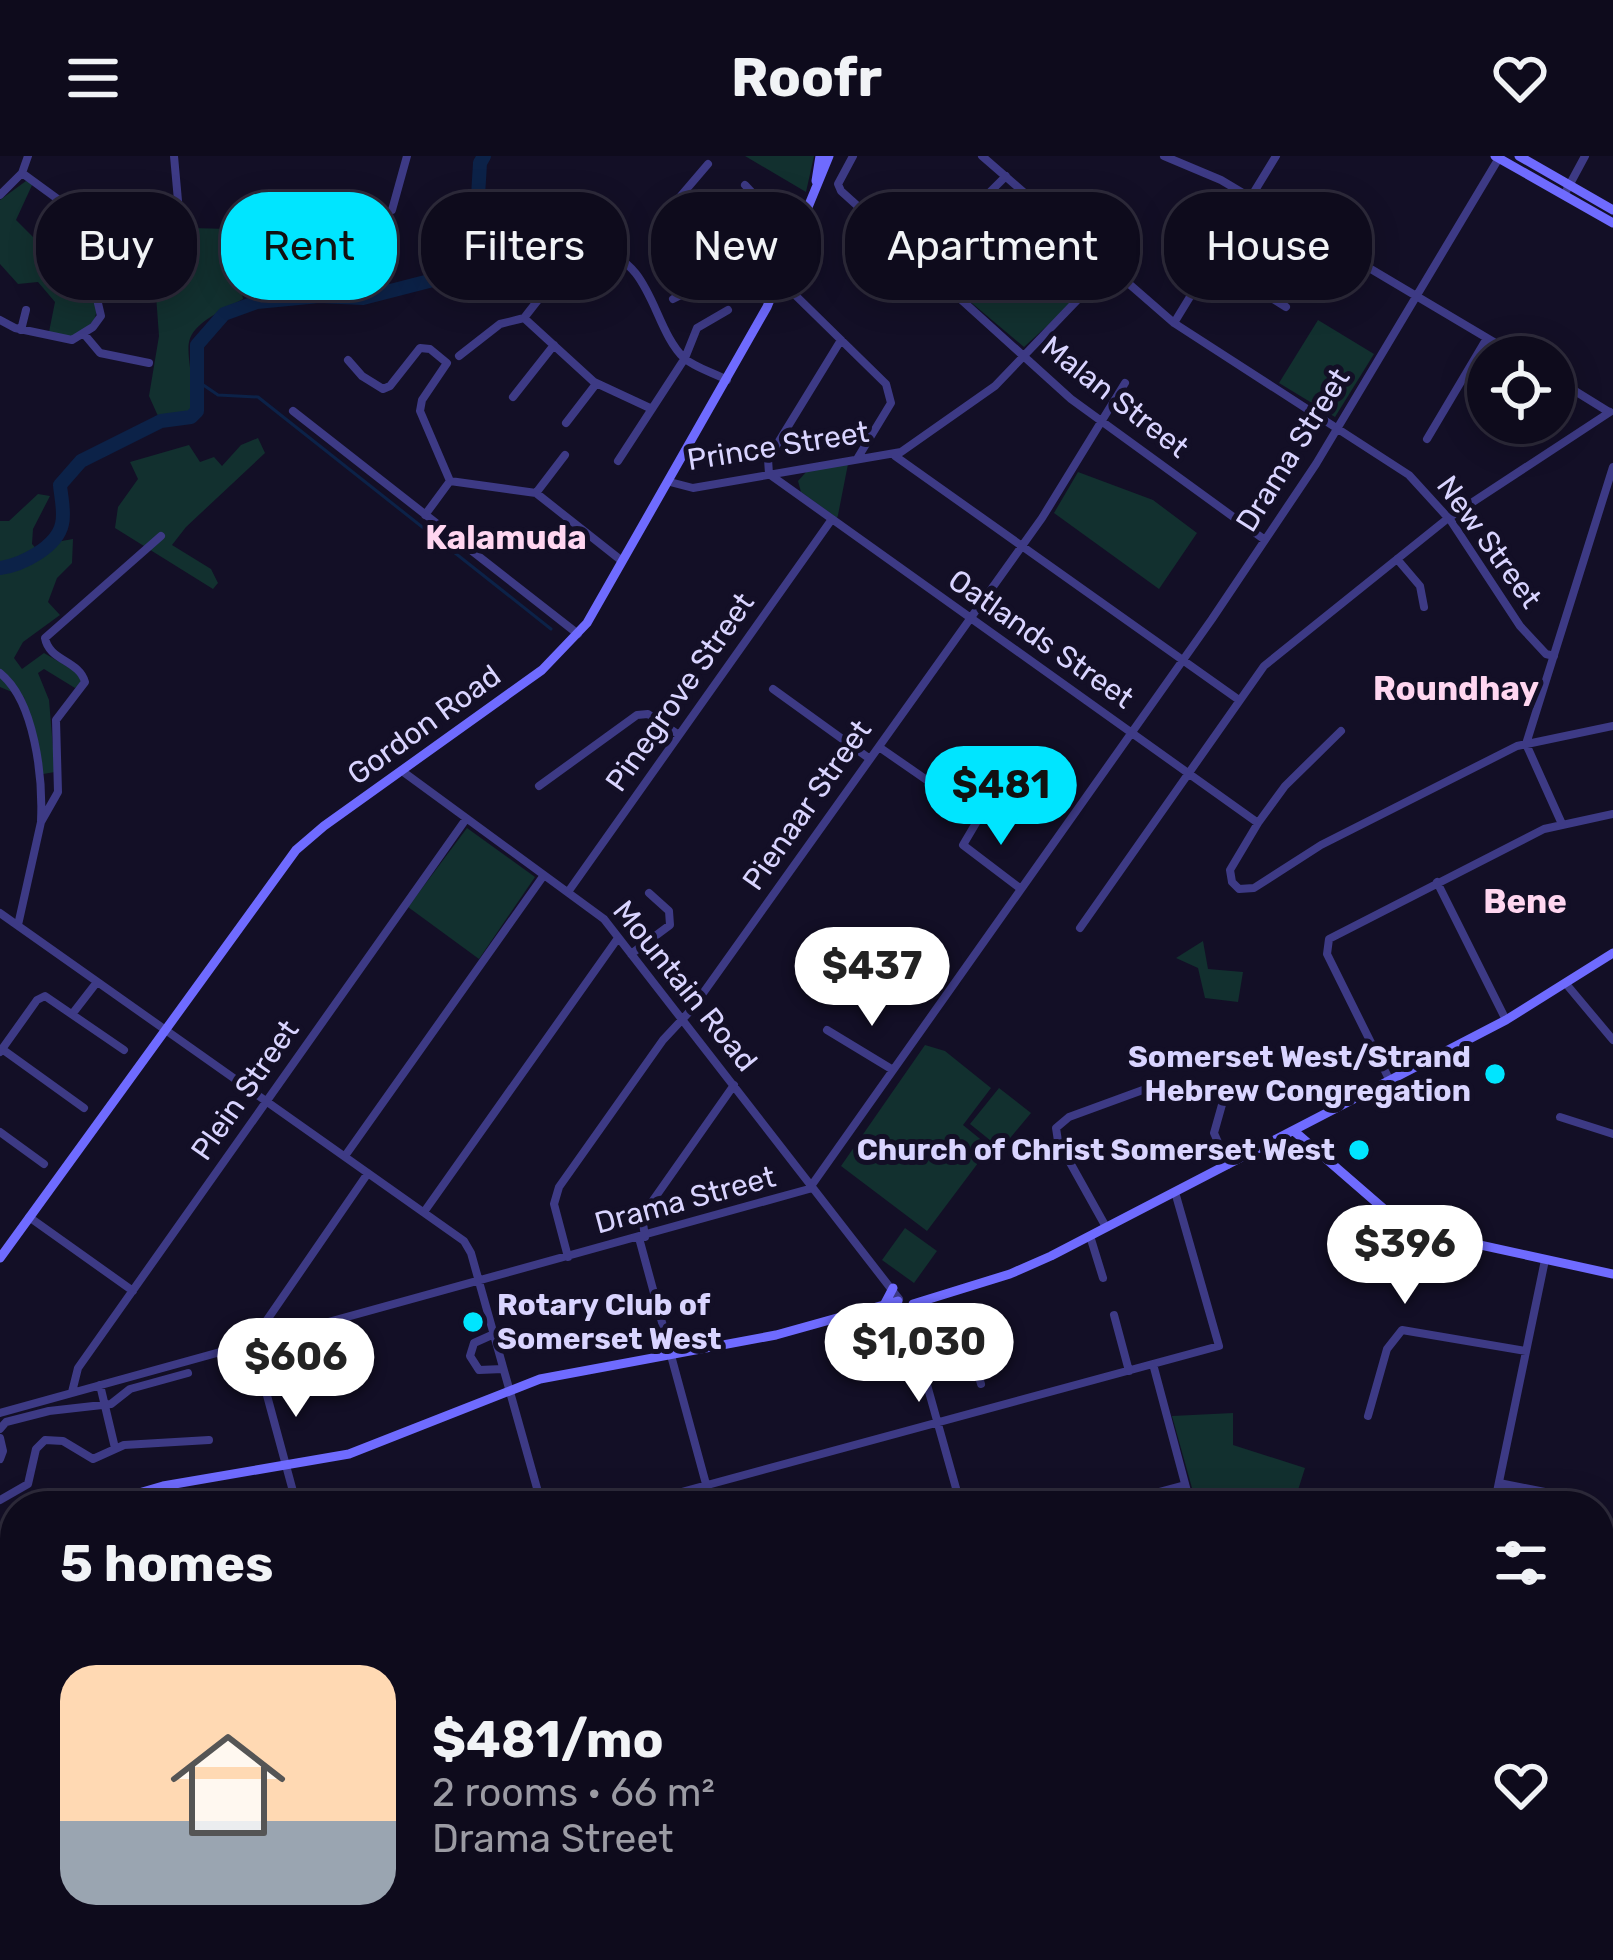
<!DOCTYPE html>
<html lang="en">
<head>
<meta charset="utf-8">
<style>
  body { margin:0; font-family:Rubik,sans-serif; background:#1c1929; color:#f1f3f6; height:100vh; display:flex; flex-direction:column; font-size:45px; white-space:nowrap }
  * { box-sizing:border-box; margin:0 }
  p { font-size:39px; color:#9b9ba3 }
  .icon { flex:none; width:66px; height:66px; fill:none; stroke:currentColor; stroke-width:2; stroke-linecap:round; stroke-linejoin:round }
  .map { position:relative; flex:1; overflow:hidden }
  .drawer { position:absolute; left:0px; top:1335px; width:1614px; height:471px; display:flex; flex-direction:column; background:#0e0b1c; border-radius:48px 48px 0 0; box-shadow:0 6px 30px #0003,0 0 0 3px #2e2b3b }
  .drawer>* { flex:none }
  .top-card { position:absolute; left:36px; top:36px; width:1542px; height:108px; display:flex; gap:24px }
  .controls { position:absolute; left:1467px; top:180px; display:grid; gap:24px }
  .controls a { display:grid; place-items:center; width:108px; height:108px; border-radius:50%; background:#0e0b1c; box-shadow:0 6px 30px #0003,0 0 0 3px #2e2b3b; font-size:60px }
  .price { position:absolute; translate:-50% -102px; padding:0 27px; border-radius:42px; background:#fff; color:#222; font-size:39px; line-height:78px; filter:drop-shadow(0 3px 6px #0008) }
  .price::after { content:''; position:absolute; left:50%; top:72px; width:36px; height:27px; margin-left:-18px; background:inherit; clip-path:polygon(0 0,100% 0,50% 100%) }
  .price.current { background:#00e5ff; color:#111 }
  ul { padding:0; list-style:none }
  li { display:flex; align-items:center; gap:36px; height:300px; padding:0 60px }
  li span { display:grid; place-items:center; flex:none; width:336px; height:240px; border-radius:36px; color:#555 }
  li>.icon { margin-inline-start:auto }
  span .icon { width:144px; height:144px; fill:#fffc; stroke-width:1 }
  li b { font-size:51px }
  h2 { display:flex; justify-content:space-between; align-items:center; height:144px; padding:0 60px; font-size:51px }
  .tag { padding:0 42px; border-radius:48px; background:#0e0b1c; box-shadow:0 6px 30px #0003,0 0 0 3px #2e2b3b; font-size:42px; line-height:108px }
  .tag.current { background:#00e5ff; color:#111 }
  header { display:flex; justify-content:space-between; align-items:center; height:156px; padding:0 60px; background:#0e0b1c; font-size:54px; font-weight:700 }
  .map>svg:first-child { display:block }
  .green { fill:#12302f }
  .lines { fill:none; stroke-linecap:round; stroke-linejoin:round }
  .stream { stroke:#0c2248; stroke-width:3 }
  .river { stroke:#0c2248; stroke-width:14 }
  .street { stroke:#3d3a85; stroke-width:8 }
  .secondary { stroke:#6f6bff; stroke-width:9 }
  .poi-dot { fill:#00e5ff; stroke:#130f26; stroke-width:4.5 }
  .labels { text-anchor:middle; stroke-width:10; stroke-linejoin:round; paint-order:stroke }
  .street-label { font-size:30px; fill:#d9d4ff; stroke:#130f26 }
  .poi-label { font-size:30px; font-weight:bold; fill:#d9d4ff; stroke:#130f26; text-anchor:end }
  .neighbourhood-label { font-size:33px; font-weight:bold; fill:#ffd6f0; stroke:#130f26 }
</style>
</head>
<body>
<header><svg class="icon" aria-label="menu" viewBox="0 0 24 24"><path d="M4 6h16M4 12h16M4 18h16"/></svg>Roofr<svg class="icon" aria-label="heart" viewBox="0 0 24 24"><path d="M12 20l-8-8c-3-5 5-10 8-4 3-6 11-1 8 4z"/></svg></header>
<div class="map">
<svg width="1613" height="1804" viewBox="0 0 1613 1804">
  <rect width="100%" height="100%" fill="#130f26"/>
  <path class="green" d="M745,0H814L806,36Z
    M26,25L33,27L16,64L45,93L44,119L63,139L92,130C99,163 100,163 72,181L49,176L55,146L38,126L18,128L0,108V44Z
    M1029,47L1100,109L1071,148L1024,191L967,143Z
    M151,71L230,73L243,143C164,183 195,182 192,255L158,260L149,240L159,180Z
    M1318,164L1374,198L1335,261L1279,227Z
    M258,282L265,297L186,371L172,389L211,413L218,427L213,433L115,372L118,351L138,323L130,306L189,289L200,306L214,301L222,310L241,289Z
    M848,308L838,359L837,362L801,336L798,325L807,315Z
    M1078,316L1153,344L1197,377L1159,433L1054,357Z
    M38,338L50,340L33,373L32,388L43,400L56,386L73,383L72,407L57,422L48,446L60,459L23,486L14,502L22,513L44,497L80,518L81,527L75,532L44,513L38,517L49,544L55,616L43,618L24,541L0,531V365H9Z
    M467,672L535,721L479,803L408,751Z
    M1203,785L1208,813L1243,816L1238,846L1205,842L1198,812L1176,802Z
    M925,889L945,895L991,932L963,969L990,991L927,1075L841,1010Z
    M999,932L1031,957L1001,993L970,968Z
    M905,1072L937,1095L914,1127L882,1104Z
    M1233,1257V1289L1305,1312L1293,1350H1197L1172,1260Z
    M113,1791H195L204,1804H122Z"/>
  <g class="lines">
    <path class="stream" d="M196,224L218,239L258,241L551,473"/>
    <path class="river" d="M0,412C22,409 57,391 62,368C65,356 61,341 60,329L81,305L161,265L191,261L197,255V189L224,158L257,146L319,140L363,142L437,123L462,105L476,74L480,7L484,0"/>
    <path class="street" d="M174,0L180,67
      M853,0L838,28L841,35L1071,243L1265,384
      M982,0L1174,167L1409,319L1451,365L1520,470L1546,498L1554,500
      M1164,0L1221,24L1519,201
      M708,8L667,56L666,71L672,78L789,133L886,228L891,247L857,303
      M0,39L22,17L28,0
      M975,39L984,42L1006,20
      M1564,39L1585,0
      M392,54L407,0
      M1212,105L1286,151
      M733,107L743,85L763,60L761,46L745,29
      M673,143L703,128L725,103
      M524,162L594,226L652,253
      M0,164L15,172L72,184L93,171L101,160L78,62L70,52L22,17
      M1174,167L1276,0
      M21,174L26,154
      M84,178L100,197L149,207
      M841,184L768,303L769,318L1258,667
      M459,200L500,168L524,162L567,107L597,94C653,104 652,171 684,202C694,211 714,217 727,224
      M348,204L362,220L383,233L390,230L420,192L430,193L447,207L422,244L420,255L450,325
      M1554,222L1609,256
      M513,241L554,189
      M293,255L578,478
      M566,267L596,228
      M1427,283L1487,182
      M895,300L1239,544
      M618,305L685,202L697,172L728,154
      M450,325L536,337L622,405
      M670,326L693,332L901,296L995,230L1109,111
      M536,337L565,299
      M425,359L450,325
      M1397,403L1420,430L1424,451
      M0,517C35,545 43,622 41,665
      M773,533L870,603
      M1341,575L1285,630L1258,667L1230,714L1232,726L1239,733L1254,732L1321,689L1517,590L1613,570
      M879,591L931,627
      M402,615L604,763L899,1143
      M539,630L637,559L648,558L679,579
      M986,650L963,689L1021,733
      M1562,668L1526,588L1613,311
      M1437,726L1506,864
      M568,736L832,363
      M0,757L464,1085L471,1097L542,1350
      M18,769L41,666L58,636L56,564L85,526C79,504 49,505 45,482L161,380
      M1080,772L1264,510L1447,363L1610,256
      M631,798L670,769L669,755L649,737
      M1567,829L1613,884
      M73,857L97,826
      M827,874L893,914
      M2,893L84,952
      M0,896L37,844L45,840L124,894
      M1390,925L1327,798L1329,783L1544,673L1613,658
      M1208,933L1225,938L1214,977L1228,1009
      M1560,961L1613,978
      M0,976L44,1008
      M345,1000L544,719
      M424,1056L618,782
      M29,1061L133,1135
      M1106,1071L1058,985L1056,972L1069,961L1151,931
      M1090,1080L1103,1122
      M645,1081L642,1060L734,929
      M639,1082L712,1350
      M568,1101L554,1048L559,1031L663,884L691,854L1042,362L1125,227
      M906,1154L961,1350
      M1114,1159L1129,1215
      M963,1164L981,1228
      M494,1178L474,1187L470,1200L479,1214L503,1213
      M1153,1208L1191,1350
      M923,1212L973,1199
      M100,1229L115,1292
      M72,1236L78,1212L466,663
      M0,1257L809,1033L1212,463L1316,308L1499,2
      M1368,1260L1387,1193L1402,1174L1526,1195
      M0,1273L6,1266L49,1255L111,1248L130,1233L188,1217
      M0,1282L3,1295L0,1303
      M1499,1327L1560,1339L1576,1350
      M0,1344L28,1328L36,1293L45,1284L63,1285L93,1303L124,1289L209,1284
      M297,1350L259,1210L256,1180L368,1017
      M630,1350L1219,1190L1175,1036
      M1127,1350L1144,1340L1185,1329
      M1494,1350L1545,1104
      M0,1447L15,1470
      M1599,1448L1613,1451
      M0,1548L15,1539
      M1599,1647L1613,1652
      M0,1652L15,1676
      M0,1743L15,1733
      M89,1791L97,1804
      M220,1791L228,1804
      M516,1791L519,1804
      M743,1791L747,1804
      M425,1804L470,1791
      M976,1804V1791
      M1146,1804L1150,1791
      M1401,1804L1404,1791
      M1520,1804L1523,1791"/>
    <path class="secondary" d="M1495,0L1613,67
      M1519,0L1613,54
      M816,25L820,0
      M1294,975L1407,1073L1613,1118
      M0,1102L296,694L324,670L542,514L587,467L767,151L829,0
      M913,1148L1010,1118L1051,1100L1506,864L1613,797
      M884,1149L893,1132
      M94,1350L163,1330L349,1298L540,1223L776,1179L898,1145
      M0,1397L15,1392"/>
  </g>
  <g class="poi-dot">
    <circle cx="1495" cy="918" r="12"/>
    <circle cx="1359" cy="994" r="12"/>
    <circle cx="473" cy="1166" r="12"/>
  </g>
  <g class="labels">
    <g class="street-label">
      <text transform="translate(1115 241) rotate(38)" y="10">Malan Street</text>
      <text transform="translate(778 290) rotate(-9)" y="10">Prince Street</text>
      <text transform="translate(1293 294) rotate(-58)" y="10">Drama Street</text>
      <text transform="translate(1489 386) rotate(54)" y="10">New Street</text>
      <text transform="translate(1041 483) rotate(35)" y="10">Oatlands Street</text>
      <text transform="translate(680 536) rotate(-55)" y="10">Pinegrove Street</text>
      <text transform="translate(424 569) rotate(-36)" y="10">Gordon Road</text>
      <text transform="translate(807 649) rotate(-55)" y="10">Pienaar Street</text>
      <text transform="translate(685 830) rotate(51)" y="10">Mountain Road</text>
      <text transform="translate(245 934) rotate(-55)" y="10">Plein Street</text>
      <text transform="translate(685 1044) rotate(-15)" y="10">Drama Street</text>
    </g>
    <g class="poi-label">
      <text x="1471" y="911">Somerset West/Strand<tspan x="1471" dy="34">Hebrew Congregation</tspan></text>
      <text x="1335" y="1004">Church of Christ Somerset West</text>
      <text x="497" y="1159" text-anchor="start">Rotary Club of<tspan x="497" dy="34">Somerset West</tspan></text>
    </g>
    <g class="neighbourhood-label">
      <text x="506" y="393">Kalamuda</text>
      <text x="1456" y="544">Roundhay</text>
      <text x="1525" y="757">Bene</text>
    </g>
  </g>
</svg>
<div class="controls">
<a><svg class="icon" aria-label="locate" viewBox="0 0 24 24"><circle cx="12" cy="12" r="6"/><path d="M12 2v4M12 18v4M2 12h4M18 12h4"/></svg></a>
</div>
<b class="price current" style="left:1001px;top:692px">$481</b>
<b class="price" style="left:872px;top:873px">$437</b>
<b class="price" style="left:1405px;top:1151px">$396</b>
<b class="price" style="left:919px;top:1249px">$1,030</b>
<b class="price" style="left:296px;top:1264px">$606</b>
<div class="top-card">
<a class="tag">Buy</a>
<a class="tag current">Rent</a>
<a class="tag">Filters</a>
<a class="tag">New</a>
<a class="tag">Apartment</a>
<a class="tag">House</a>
</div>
<section class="drawer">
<h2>5 homes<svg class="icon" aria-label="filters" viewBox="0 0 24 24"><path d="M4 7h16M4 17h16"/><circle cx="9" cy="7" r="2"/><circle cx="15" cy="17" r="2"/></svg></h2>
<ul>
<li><span style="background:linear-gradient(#ffd9b3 65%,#9aa5b1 0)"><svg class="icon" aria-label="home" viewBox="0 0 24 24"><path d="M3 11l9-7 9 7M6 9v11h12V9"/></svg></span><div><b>$481/mo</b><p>2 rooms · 66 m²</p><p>Drama Street</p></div><svg class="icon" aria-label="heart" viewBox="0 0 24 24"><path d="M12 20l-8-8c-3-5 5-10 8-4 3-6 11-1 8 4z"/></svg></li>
</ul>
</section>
</div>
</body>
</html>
